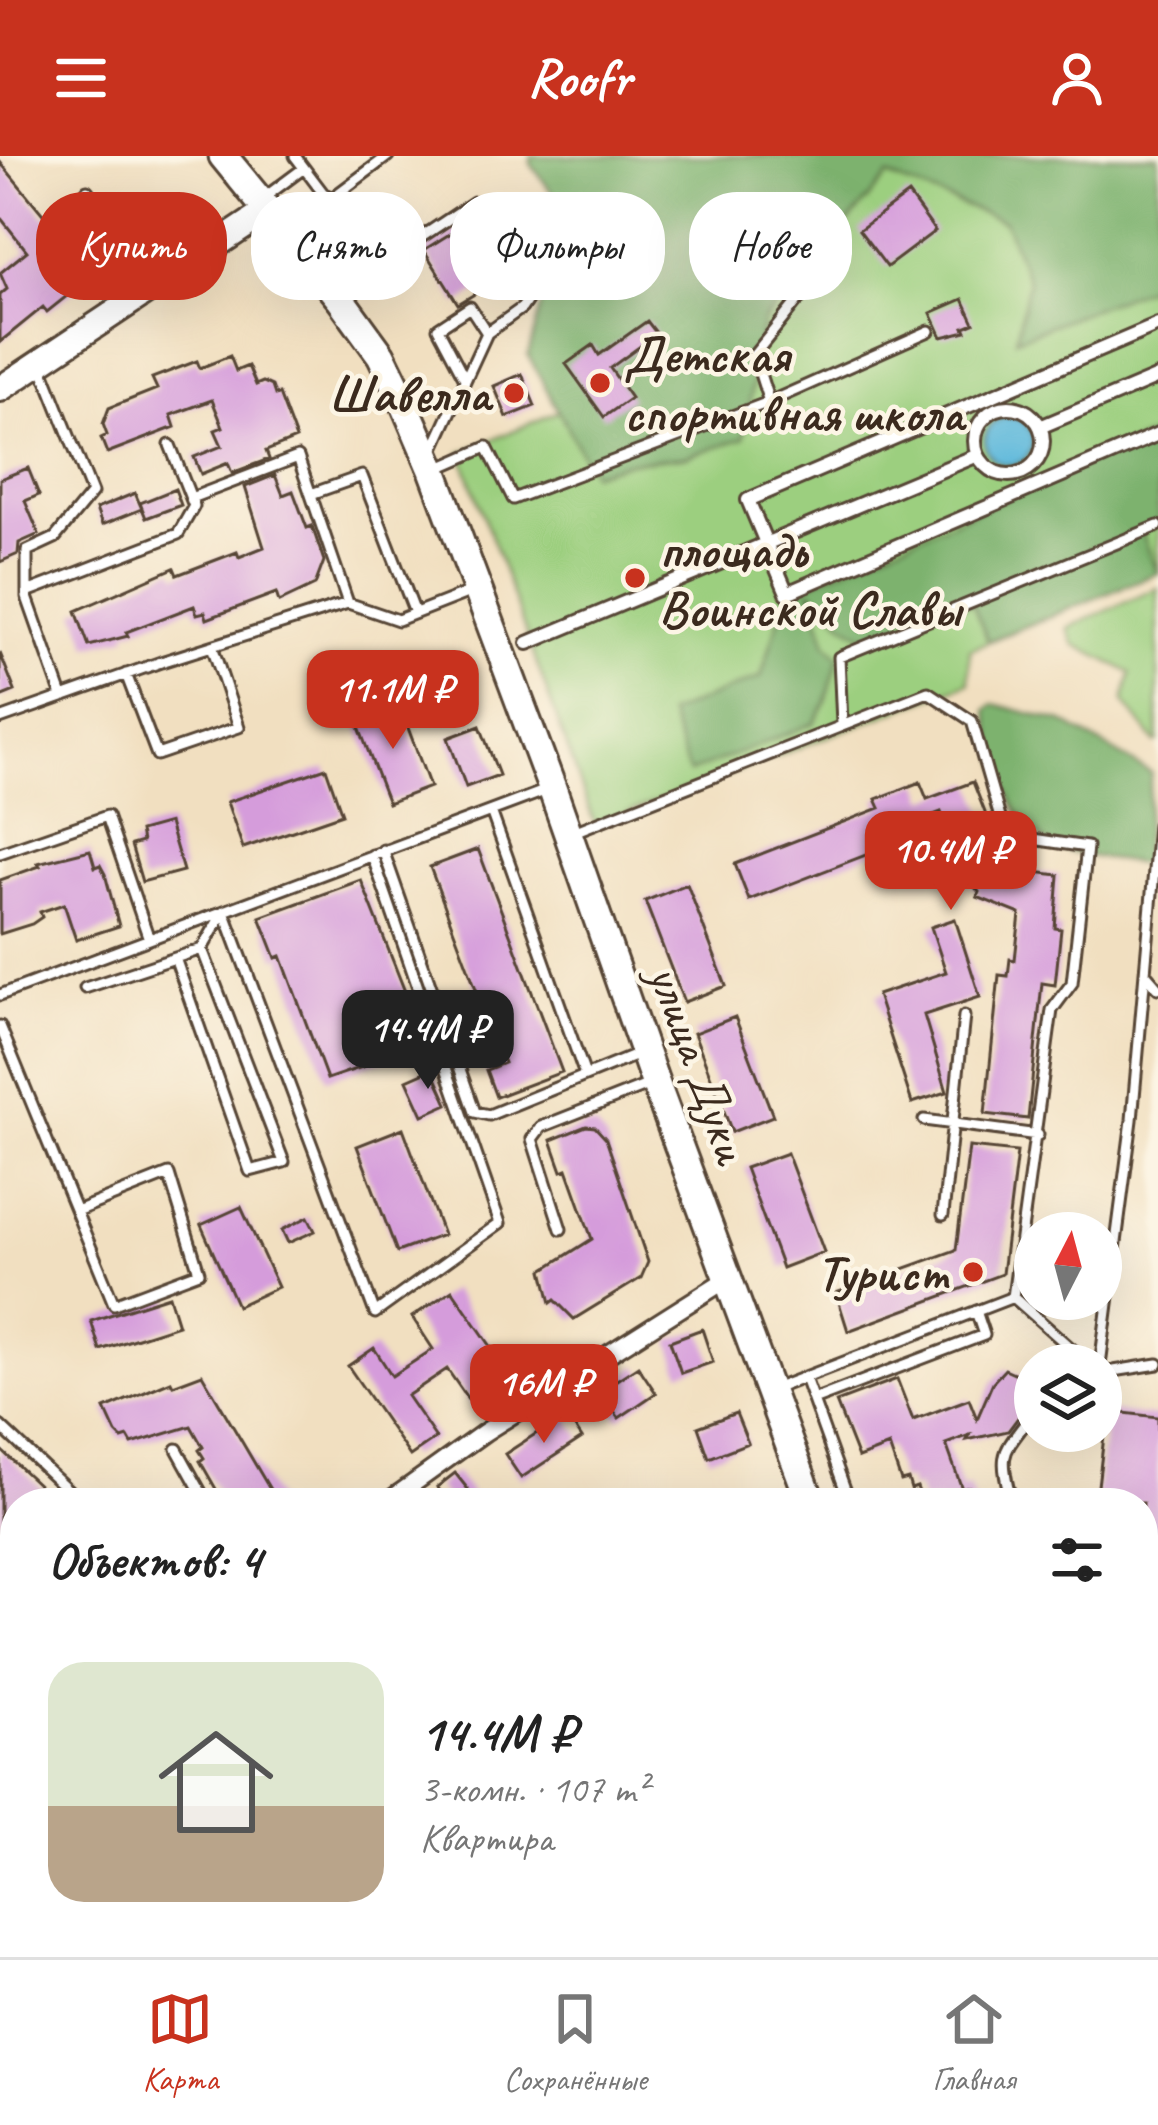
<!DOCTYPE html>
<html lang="ru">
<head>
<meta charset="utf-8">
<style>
  body { margin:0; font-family:Caveat,sans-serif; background:#f6f6f6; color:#222; height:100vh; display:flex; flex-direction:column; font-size:45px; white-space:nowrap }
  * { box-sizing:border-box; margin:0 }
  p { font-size:39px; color:#767676 }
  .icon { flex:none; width:66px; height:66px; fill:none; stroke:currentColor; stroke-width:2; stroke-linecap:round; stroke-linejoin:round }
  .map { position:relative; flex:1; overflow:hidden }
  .drawer { position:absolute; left:0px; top:1332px; width:1158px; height:471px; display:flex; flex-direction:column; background:#fff; border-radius:48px 48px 0 0; box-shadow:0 12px 48px #0002 }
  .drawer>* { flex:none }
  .guide { position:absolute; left:36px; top:36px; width:1086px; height:108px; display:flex; gap:24px }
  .needle { width:78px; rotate:6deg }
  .fabs { position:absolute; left:1014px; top:1056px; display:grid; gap:24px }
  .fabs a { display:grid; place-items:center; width:108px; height:108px; border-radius:50%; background:#fff; box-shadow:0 12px 48px #0002; font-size:60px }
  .price { position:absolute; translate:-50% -102px; padding:0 27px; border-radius:24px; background:#c8321e; color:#fff; font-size:39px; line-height:78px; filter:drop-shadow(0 3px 6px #0008) }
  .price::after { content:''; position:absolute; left:50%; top:72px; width:36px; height:27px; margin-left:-18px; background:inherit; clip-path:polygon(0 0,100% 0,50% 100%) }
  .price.active { background:#222; color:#fff }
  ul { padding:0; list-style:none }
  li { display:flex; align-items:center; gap:36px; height:300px; padding:0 48px }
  li span { display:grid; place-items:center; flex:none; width:336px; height:240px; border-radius:36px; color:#555 }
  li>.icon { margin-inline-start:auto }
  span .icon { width:144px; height:144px; fill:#fffc; stroke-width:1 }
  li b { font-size:51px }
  h2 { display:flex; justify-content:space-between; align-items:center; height:144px; padding:0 48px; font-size:51px }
  .tag { padding:0 42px; border-radius:48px; background:#fff; box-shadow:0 12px 48px #0002; font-size:42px; line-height:108px }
  .tag.active { background:#c8321e; color:#fff }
  header { display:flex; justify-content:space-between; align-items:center; height:156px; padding:0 48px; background:#c8321e; color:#fff; font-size:54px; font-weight:800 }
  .dock { display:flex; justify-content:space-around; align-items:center; height:168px; border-top:3px solid #e0e0e0; background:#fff; font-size:33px; color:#767676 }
  .dock a { display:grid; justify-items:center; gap:6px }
  .dock .active { color:#c8321e }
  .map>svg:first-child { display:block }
  .green { fill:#9ccf7f; stroke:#6c7c4e; stroke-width:3 }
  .forest { fill:#7db26e; stroke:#5c6e46; stroke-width:3 }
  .water { fill:#5eb9dc; stroke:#4c727d; stroke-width:3 }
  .building { fill:#d59cdb }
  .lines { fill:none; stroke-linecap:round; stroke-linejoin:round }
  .service-casing { stroke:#564536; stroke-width:15 }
  .pedestrian-casing { stroke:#564536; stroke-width:18 }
  .minor-casing { stroke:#564536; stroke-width:22 }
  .secondary-casing { stroke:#564536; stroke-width:30 }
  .primary-casing { stroke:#564536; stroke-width:33 }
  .service { stroke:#fff; stroke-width:9 }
  .pedestrian { stroke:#fff; stroke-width:12 }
  .minor { stroke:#fff; stroke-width:16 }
  .secondary { stroke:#fff; stroke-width:24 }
  .primary { stroke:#fff; stroke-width:27 }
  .poi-dot { fill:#c8321e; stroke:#fcf5e5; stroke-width:4.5 }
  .labels { text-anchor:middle; stroke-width:9; stroke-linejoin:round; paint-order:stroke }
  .poi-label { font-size:51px; font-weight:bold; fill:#3b2a1e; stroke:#fcf5e5; text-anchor:start }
  .street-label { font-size:51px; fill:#3b2a1e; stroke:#fcf5e5 }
</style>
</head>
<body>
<header><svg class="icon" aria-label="menu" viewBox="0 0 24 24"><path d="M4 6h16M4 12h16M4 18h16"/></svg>Roofr<svg class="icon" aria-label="person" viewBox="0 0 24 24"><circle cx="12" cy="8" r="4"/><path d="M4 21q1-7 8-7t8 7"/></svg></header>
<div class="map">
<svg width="1158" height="1801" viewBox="0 0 1158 1801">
  <rect width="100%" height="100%" fill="#fcf5e5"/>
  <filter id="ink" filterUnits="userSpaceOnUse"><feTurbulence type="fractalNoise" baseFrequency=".00833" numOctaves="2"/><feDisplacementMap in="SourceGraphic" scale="24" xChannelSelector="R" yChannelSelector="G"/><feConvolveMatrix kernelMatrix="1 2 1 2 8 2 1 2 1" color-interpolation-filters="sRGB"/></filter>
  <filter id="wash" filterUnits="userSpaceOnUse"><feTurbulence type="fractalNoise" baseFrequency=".004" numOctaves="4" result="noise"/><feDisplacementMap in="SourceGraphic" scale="48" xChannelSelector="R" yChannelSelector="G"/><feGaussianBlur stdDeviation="2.7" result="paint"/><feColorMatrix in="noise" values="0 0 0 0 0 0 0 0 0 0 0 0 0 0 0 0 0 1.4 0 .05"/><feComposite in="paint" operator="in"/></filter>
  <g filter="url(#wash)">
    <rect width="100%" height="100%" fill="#f1dfc0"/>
    <path class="green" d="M888,20L1039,79L1017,182L1158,126V417L970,493L969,527L595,669L461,297L559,255L592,317L629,306L687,300L763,165Z
      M1158,432V586H1155L1124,546L1131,517L1074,488L1068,472Z
      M829,1788H926L930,1801H846Z"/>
    <path class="forest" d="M531,0H1158V127L1016,183L1028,125L1004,65L888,20L763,165L744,282L687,300L629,306L592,317L528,199L546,132L561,108L556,42L531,8Z
      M1158,276V366L1142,377L1158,417L988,485L972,446L955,453L934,437L903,449V474L874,486L845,468L810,433L827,488L839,501L825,548L814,567L689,617L668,558L761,521L787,437Z
      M994,548L1063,566L1151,617L1142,708C1117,704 1090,702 1067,695C1007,677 999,607 987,554Z
      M1012,1788H1081L1069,1801H1013Z"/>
    <path class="water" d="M985 285a24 24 0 1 1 48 0a24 24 0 1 1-48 0Z"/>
    <g id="blocks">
      <path class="building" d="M0,6L46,62L70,42L117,100L47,156L43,151L0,186V139L7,133L0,117L27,95L0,61Z
        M908,38L935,75L887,111L859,74Z
        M467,67L501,122L458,148L424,94Z
        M963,143L974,167L964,171L966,175L942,181L931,157Z
        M647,165L657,178L610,212L631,242L604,261L566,208L593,189L599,199Z
        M230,200L236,215L248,210L256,229L263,226L272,230L275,239L279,238L296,283L266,295L269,303L232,317L228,307L201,318L194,301L222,290L215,274L223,271L212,244L171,259L175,271L107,297L101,282L107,279L103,268L109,252L157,233L152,222L197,205L200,212Z
        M522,218L535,250L507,261L494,230Z
        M28,312L39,339L25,345L39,378L19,387L18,398L0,406V323Z
        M275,319L283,339L293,335L307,372L312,370L324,405L315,429L279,446L276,437L207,463L205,456L197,458L194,450L126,476L128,480L89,490L76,455L174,412L177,419L237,396L239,401L264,391L245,331Z
        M175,333L181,349L146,362L140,347Z
        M135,337L142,353L102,369L96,353Z
        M0,497L15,535L0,541Z
        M398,545L430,631L388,647L355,561Z
        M480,570L499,619L466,631L448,582Z
        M326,612L342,658L243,692L227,646Z
        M920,626L927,643L973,626L1004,705L1018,714L1059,719L1055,772L1061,773L1055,829L1042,827L1028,963L985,958L999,819L1008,820L1010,803L1015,804L1020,758L977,741L979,736L965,720L941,656L887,677L892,689L749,744L735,708L880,652L876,643Z
        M169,667L183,715L142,726L131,689L142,686L140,675Z
        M478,693L562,916L496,941L486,914L504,907L430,711Z
        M90,694L95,711L100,709L105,718L119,770L76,784L64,748L40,756L42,761L32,768L0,778V724L40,710L38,707Z
        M361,724L426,889L327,923L281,800L276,802L260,761Z
        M687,728L726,830L684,846L645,745Z
        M955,763L980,841L924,859L947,936L912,947L877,839L946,816L931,771Z
        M735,861L773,960L732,976L694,877Z
        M432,913L448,948L423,959L407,924Z
        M586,970L595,971L606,983L648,1106L641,1122L574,1163L555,1144L551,1147L543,1114L592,1083L567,1013L562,1015L551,984Z
        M403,972L443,1079L397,1096L357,990Z
        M969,991L1017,996L1002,1118L848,1175L836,1137L956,1094Z
        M787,997L824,1096L782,1112L745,1012Z
        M241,1051L278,1131L237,1150L201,1069Z
        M308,1061L315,1075L288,1087L282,1074Z
        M452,1134L517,1228L477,1256L447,1213L407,1240L436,1282L410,1300L348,1210L374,1192L392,1220L433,1193L412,1161Z
        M169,1140L178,1169L100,1194L91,1165Z
        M702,1173L713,1206L681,1217L670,1185Z
        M638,1210L656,1237L619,1262L600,1235Z
        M1005,1213L1025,1222L1021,1230L1030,1233L1026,1241L1032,1243L1008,1275L967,1284L970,1279L946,1288L962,1333L969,1331L975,1347H929L939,1342L923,1347L917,1331L911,1333L908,1323L901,1325L889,1290L858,1302L836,1246L897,1223L913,1264L969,1243L977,1263L993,1226Z
        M202,1218L278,1347H224L200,1305L204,1302L199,1294L203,1291L191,1270L132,1288L128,1281L122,1283L116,1277L105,1253L171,1225L173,1229Z
        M1107,1255L1158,1261V1430L1143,1429V1347H1096Z
        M736,1257L748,1287L709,1302L698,1271Z
        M566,1258L582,1282L521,1322L505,1298Z
        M0,1293L58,1347H15V1374L0,1390Z
        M455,1317L479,1347H450L437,1331Z
        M761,1333L767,1347H726V1345Z
        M1158,1534V1565L1143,1570V1539Z
        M15,1575V1662L0,1681V1594Z
        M22,1788H74L92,1801H40Z
        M177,1788H223L215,1801H196Z
        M225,1788H306L296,1801H243Z
        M477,1788H499L516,1801H467Z"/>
    </g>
  </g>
  <g filter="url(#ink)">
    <use href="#blocks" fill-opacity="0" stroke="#564536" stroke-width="3"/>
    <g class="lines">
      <g class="service-casing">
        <path id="service" d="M295,0L323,37L332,42L388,0
          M87,34L155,124
          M265,41L304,12
          M345,141L390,102L474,46L528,123L530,140L522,152L487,177L433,294
          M40,207L92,337L55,382L27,395V441L62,540
          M465,223L438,172L470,151L487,177
          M769,246L754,199L836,97
          M439,312L487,291L513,343L769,246L929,175
          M311,338L362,320L415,457
          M191,342L298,301L348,447
          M27,436L178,378L194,350L170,289
          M126,518L157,599L239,571L212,490
          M0,563L161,506L348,447L398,464L472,435
          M842,568L839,501L1158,370
          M491,655L585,919
          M571,677L928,536L972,565L1005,679L1087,691L1072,827L1052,854L1013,1141
          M383,694L475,956L489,959L639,898
          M0,697L107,660L149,783
          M224,755L375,1157L500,1067L372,699
          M202,793L224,755
          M1145,817L1158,832
          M85,832L175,802L250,1015L284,1006L202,793L175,802
          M0,839L547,634
          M0,870L114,1148L199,1116L169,1018L76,1055
          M924,964L1038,979
          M943,1059L964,860
          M561,1073L532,983L541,971L650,928
          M1013,1141L1090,1209
          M1100,1209L1132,964L1158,669
          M1101,1217L1158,1208
          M805,1222L850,1347
          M774,1233L1013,1141
          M813,1244L984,1179L976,1155
          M0,1270L82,1347
          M177,1293L207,1347
          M1012,1347C997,1292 1003,1299 1035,1254
          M0,1411L15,1427
          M1143,1627L1158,1622
          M1143,1784L1151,1790"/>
      </g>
      <g class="pedestrian-casing">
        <path id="pedestrian" d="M1158,169L748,344L787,437L1158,278
          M975 285a34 34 0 1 1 68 0a34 34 0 1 1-68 0Z
          M1040,271L1158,221
          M528,487L978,299"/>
      </g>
      <g class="minor-casing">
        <path id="minor" d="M386,1347L485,1276L727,1123
          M1143,1478L1158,1480
          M1143,1737L1158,1715
          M0,1761L15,1740
          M148,1788L166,1801
          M377,1788L395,1801
          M787,1788L806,1801
          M1099,1801L1108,1788"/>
      </g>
      <g class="secondary-casing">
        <path id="secondary" d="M0,233L269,54"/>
      </g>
      <g class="primary-casing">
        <path id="primary" d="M223,0L341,144L381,199L403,244L433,314L552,632L655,926L811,1347
          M968,1788L973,1801"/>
      </g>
      <use href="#service" class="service"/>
      <use href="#pedestrian" class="pedestrian"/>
      <use href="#minor" class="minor"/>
      <use href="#secondary" class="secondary"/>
      <use href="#primary" class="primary"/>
    </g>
  </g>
  <g class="poi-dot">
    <circle cx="600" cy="227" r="12"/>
    <circle cx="514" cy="237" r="12"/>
    <circle cx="635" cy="422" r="12"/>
    <circle cx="973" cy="1116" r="12"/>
  </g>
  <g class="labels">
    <g class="poi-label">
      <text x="624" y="216">Детская<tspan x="624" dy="59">спортивная школа</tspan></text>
      <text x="490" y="255" text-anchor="end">Шавелла</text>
      <text x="659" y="411">площадь<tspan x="659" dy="59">Воинской Славы</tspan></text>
      <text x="949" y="1134" text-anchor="end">Турист</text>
    </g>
    <g class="street-label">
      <text transform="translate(700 907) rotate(70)" y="18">улица Дуки</text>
    </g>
  </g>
</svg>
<div class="fabs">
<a><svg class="needle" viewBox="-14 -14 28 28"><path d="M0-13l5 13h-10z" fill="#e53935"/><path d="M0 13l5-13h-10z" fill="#767676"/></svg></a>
<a><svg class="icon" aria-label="layers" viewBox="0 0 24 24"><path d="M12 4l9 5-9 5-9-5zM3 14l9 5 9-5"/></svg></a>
</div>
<b class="price" style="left:393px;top:596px">11.1M ₽</b>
<b class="price" style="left:951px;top:757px">10.4M ₽</b>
<b class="price active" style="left:428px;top:936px">14.4M ₽</b>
<b class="price" style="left:544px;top:1290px">16M ₽</b>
<div class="guide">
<a class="tag active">Купить</a>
<a class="tag">Снять</a>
<a class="tag">Фильтры</a>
<a class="tag">Новое</a>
</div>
<section class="drawer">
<h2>Объектов: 4<svg class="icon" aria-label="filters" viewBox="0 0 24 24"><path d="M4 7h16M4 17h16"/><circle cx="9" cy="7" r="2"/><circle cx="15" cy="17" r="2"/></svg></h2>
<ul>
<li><span style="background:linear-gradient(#dfe7d0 60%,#b9a48a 0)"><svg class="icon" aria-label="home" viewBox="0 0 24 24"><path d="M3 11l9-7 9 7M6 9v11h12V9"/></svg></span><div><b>14.4M ₽</b><p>3-комн. · 107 m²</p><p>Квартира</p></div></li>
</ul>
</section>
</div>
<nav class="dock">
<a class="active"><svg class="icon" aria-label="map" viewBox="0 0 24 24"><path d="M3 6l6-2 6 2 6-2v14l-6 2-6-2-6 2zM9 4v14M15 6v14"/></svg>Карта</a>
<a><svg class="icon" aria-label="saved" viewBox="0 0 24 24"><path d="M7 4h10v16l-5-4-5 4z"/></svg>Сохранённые</a>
<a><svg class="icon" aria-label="home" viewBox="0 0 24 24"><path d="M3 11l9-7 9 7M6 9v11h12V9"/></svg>Главная</a>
</nav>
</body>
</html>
